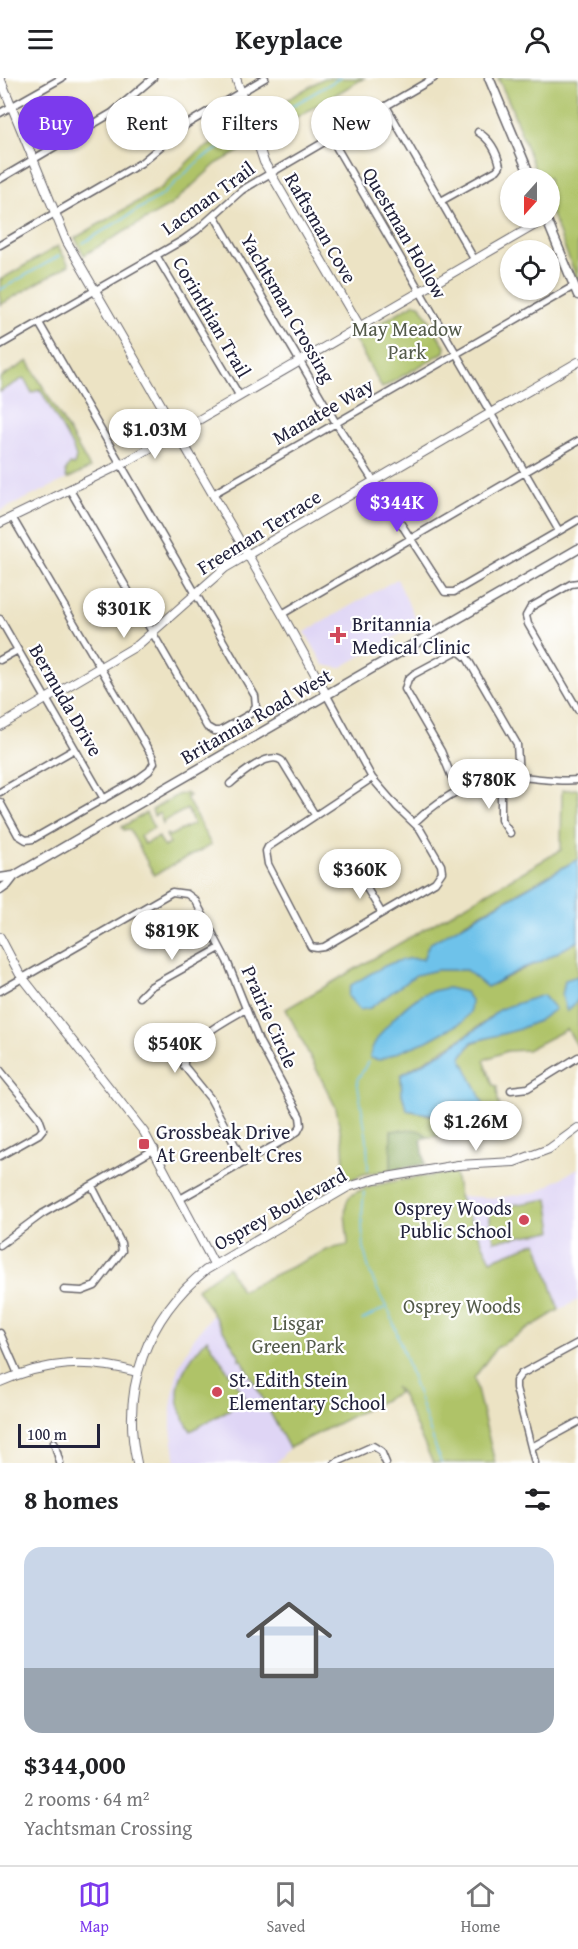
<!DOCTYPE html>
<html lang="en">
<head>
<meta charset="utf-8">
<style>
  body { margin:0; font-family:"Gentium Book Plus",serif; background:#f6f6f6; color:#202124; height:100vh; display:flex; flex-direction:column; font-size:22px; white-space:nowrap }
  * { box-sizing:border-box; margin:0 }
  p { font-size:20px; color:#757577 }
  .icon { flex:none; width:33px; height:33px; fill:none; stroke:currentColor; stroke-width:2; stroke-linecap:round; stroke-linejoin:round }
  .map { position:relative; height:1385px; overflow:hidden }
  .details { display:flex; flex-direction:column; background:#fff; flex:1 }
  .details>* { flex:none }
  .hud { position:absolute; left:18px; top:18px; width:543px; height:54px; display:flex; gap:12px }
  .needle { width:39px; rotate:201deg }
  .fabs { position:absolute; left:500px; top:90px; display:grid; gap:12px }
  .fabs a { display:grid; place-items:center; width:60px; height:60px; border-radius:50%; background:#fff; box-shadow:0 2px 4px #0004; font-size:30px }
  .scale { position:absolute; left:18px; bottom:15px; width:82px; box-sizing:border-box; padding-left:6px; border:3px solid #22223b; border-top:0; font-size:16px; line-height:21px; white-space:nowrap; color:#22223b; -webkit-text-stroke:4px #fff; paint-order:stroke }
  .price { position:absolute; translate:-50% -51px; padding:0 14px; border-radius:21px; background:#fff; color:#222; font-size:20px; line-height:39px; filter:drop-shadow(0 2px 3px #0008) }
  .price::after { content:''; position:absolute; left:50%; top:36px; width:18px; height:14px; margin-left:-9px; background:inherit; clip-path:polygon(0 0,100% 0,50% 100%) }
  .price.on { background:#7c3aed; color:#fff }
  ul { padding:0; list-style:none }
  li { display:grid; align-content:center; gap:12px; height:318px; padding:0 24px }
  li+li { border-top:2px solid #e0e0e0 }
  li span { display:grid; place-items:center; height:186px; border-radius:18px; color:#555 }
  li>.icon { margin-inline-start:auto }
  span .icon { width:108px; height:108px; fill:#fffc; stroke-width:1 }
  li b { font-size:26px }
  h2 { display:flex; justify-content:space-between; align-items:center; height:72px; padding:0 24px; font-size:26px }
  .pill { padding:0 21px; border-radius:27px; background:#fff; box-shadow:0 2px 4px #0004; font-size:21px; line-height:54px }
  .pill.on { background:#7c3aed; color:#fff }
  header { display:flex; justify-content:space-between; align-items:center; height:78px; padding:0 24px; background:#fff; font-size:27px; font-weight:600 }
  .tabs { display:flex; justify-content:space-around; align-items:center; height:84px; border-top:2px solid #e0e0e0; background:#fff; font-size:16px; color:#757577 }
  .tabs a { display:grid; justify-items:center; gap:3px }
  .tabs .on { color:#7c3aed }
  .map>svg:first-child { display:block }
  .built { fill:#dfd5f5 }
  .green { fill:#afc367; stroke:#687251; stroke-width:1.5; fill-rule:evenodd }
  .forest { fill:#8ba95c; stroke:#56664c; stroke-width:1.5 }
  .water { fill:#6ec2ea; stroke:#487292; stroke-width:1.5 }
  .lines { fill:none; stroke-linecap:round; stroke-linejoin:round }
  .stream { stroke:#6ec2ea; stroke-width:1.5 }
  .minor-casing { stroke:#69666b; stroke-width:9 }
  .tertiary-casing { stroke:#69666b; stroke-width:10 }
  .secondary-casing { stroke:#69666b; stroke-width:11 }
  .minor { stroke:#fff; stroke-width:6 }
  .tertiary { stroke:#fff; stroke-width:8 }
  .secondary { stroke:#fff; stroke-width:8 }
  .poi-dot { fill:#d1495b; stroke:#fff; stroke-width:2 }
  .labels { text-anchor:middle; stroke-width:4.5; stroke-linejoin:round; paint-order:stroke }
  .street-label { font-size:20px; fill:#22223b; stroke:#fff }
  .park-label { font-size:20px; fill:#535a4a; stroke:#fff }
  .poi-label { font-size:20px; fill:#22223b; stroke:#fff; text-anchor:start }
</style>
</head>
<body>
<header><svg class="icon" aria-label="menu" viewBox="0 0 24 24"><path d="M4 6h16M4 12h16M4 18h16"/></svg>Keyplace<svg class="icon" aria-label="person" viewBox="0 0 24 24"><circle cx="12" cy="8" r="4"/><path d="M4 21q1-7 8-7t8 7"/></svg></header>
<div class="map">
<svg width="578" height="1385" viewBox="0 0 578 1385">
  <rect width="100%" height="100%" fill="#fff"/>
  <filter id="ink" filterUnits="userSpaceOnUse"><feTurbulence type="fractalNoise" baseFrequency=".0167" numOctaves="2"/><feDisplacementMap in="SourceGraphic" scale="12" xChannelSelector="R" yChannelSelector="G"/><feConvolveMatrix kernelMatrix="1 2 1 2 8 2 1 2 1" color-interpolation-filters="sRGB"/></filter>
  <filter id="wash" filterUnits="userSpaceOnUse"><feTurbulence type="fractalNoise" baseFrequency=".008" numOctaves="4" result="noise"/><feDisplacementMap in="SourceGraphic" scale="24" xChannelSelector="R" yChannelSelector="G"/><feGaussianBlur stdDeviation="1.35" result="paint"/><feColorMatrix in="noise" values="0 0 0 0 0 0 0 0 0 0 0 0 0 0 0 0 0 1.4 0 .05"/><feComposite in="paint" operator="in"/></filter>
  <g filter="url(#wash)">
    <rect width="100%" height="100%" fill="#ece3c4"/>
    <path class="built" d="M28,283L90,390L0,433V300Z
      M397,501L418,546L340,590L324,587L305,554Z
      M578,1090V1222L559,1232L536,1164L491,1183L459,1118L497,1120L538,1114Z
      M214,1235L252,1300L289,1370L276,1385H176L171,1350V1329L178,1290L194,1260Z"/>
    <path class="green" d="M324,0H364L261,60L256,40Z
      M498,0H578V204L549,129V100H538L510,26Z
      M246,46L253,66L216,86L171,127L84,177L75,160L161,110L198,74Z
      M58,168L69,187L0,227V202Z
      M415,225L420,226L445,269L444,274L382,310L354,260Z
      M28,283L90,390L67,401L65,394L70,386L74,387L76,379L73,370L40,311L32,315L24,300L0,314V300Z
      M578,711V781L462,846L370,930L416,896L437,892H466L494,906C522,891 550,879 578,863V898L565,903L567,933L578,922V969L567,951L527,972L507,973L484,982L493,1007L497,1008L498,1023L509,1052L428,1059L419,1053H391V1092L364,1096L345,1104L343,1067L336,1030L286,931L561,772L562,712ZM500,931L490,959L472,965L461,979L466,1038L438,1039L407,1032L402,1016L401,997C436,975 469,959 500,931Z
      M186,715L189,718L186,719L211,767L154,797L130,752L127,751L124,752L122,749L146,735L154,750L140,758L144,766L159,759L164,769L170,766L166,757L167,756L169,758L194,746L187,731L164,743L163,746L160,735L154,738L152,732L177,717Z
      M455,1095L459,1118L491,1182L537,1164L559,1232L496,1270L474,1300L495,1385H433L400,1314L395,1309L398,1315L289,1370L242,1282H239V1277L197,1211L228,1189L241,1213L329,1171L348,1167C348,1154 342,1134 348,1121C356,1105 436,1097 455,1095Z
      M548,1121L553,1153L494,1163L488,1131Z
      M207,1261L244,1318L241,1325L191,1353C166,1315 180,1291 207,1261Z"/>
    <path class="forest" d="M391,1053C404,1052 420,1048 428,1059L421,1061L425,1086L391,1092Z"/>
    <path class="water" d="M578,781V863L540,884L523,890L487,909L466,892H437L416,897L370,930L360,932L348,918L351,907C374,894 396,877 423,881L429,866Z
      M578,898V922L567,934L562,918L565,902Z
      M448,910L465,914L471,922L470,934L462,944L427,963L379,982L370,980C370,961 404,928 420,918C427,913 439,912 448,910Z
      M543,917L555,931L538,943L517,952L472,964L461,979L483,1025L484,1033C457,1040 434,1038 407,1032L402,1016L401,997L443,974L481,948L500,931Z"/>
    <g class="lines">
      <path class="stream" d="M261,46L340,0
        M83,165L162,117L202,80L241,58
        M0,212L59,178
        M368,1092L367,1062L357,1002L368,984
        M364,1114C358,1161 365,1195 390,1235L441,1385
        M362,1242L385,1230"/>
    </g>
  </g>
  <g filter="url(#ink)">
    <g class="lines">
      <g class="minor-casing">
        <path id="minor" d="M386,28L474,181
          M0,35L62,0
          M331,60L559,453
          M0,101L112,35L153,0
          M441,123L497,92L500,88C497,73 491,62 478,54
          M214,137L336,345L445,514H454L578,442
          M0,167L141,85L187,46L265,0
          M156,177L239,317
          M39,245L255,618L256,628L250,636L220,653H214L207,649L70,412
          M0,267L183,162L197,152L242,112L434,0
          M213,416L574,208
          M578,505L571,506L531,529L526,538L528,546L578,632
          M282,536L578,363
          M0,541L104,721
          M0,582L18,572
          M326,616L372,700L397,729L420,751L441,787L442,794L435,804L324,869L317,870L311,869L268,786L266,773L268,769L372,700
          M501,699V742L510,755
          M230,706C240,697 270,672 282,683L315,737
          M457,712L441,673L405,611L408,601L414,596L455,574H460L467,580L517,666L519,699
          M0,714L75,671
          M0,724L18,757L26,762L33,761L138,701L149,693L154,685L152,678L12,439
          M414,745C443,717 477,698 518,699C538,700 558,704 578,702
          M359,797L381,834
          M0,913L172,814L187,816L195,822L227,883L259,963L300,1039L301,1047L298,1053L291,1058L180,1121
          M140,919L150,909L220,870
          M0,992L39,1040L43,1051L39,1056L0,1078
          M511,1012L528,1010L578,979
          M244,1084L210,1020L184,988C181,965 229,941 246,931
          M0,1167L42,1136L155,1071
          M64,1212L82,1213L95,1208L122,1173L121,1165L92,1108
          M0,1255L18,1296
          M54,1364L60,1385
          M532,1369L578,1344
          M335,1385L373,1368L381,1373L386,1385
          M535,1385L516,1310V1303L521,1296L578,1265"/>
      </g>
      <g class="tertiary-casing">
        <path id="tertiary" d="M0,0L67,164L282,536L326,616
          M236,0L264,84L359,247
          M0,445L128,383L547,140
          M0,648L138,567L225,490L578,284
          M0,859L19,895L144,1054L214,1186
          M0,1304C47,1283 87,1281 137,1294
          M137,1385C120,1311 147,1239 206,1192L348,1109L375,1101L458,1087L514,1084L549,1071L578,1050"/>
      </g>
      <g class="secondary-casing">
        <path id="secondary" d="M489,0L531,100
          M546,140L578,217
          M0,800L14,798
          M0,812L7,807L14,798L578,471"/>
      </g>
      <use href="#minor" class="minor"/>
      <use href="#tertiary" class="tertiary"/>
      <use href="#secondary" class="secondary"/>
    </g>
  </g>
  <g class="poi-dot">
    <path d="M335 548h6v6h6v6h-6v6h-6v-6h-6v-6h6z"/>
    <rect x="138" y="1060" width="12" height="12" rx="3"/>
    <circle cx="524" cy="1142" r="6"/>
    <circle cx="217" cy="1314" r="6"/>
  </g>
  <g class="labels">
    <g class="street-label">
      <text transform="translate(208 120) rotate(-36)" y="7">Lacman Trail</text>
      <text transform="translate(321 150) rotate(60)" y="7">Raftsman Cove</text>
      <text transform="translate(405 155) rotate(60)" y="7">Questman Hollow</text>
      <text transform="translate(288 230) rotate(60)" y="7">Yachtsman Crossing</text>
      <text transform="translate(212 239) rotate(60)" y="7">Corinthian Trail</text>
      <text transform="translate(323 333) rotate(-30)" y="7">Manatee Way</text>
      <text transform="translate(259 454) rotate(-32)" y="7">Freeman Terrace</text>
      <text transform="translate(66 622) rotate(60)" y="7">Bermuda Drive</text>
      <text transform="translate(256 638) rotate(-30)" y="7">Britannia Road West</text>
      <text transform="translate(270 939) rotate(66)" y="7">Prairie Circle</text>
      <text transform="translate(280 1131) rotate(-29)" y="7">Osprey Boulevard</text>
    </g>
    <g class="park-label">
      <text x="407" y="258">May Meadow<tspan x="407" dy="23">Park</tspan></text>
      <text x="462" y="1235">Osprey Woods</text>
      <text x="298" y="1252">Lisgar<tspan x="298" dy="23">Green Park</tspan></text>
    </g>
    <g class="poi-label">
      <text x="352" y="553">Britannia<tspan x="352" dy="23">Medical Clinic</tspan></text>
      <text x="156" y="1061">Grossbeak Drive<tspan x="156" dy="23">At Greenbelt Cres</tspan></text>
      <text x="512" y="1137" text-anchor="end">Osprey Woods<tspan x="512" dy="23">Public School</tspan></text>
      <text x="229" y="1309">St. Edith Stein<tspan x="229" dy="23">Elementary School</tspan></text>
    </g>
  </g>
</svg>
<div class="fabs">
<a><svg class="needle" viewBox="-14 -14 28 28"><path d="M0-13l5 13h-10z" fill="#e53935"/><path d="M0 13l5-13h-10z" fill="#757577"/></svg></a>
<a><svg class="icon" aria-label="locate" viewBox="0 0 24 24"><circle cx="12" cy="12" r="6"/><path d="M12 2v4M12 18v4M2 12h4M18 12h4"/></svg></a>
</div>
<div class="scale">100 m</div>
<b class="price" style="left:155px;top:382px">$1.03M</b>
<b class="price on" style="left:397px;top:455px">$344K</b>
<b class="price" style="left:124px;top:561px">$301K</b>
<b class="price" style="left:489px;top:732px">$780K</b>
<b class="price" style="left:360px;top:822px">$360K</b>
<b class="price" style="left:172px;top:883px">$819K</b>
<b class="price" style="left:175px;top:996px">$540K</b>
<b class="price" style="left:476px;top:1074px">$1.26M</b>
<div class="hud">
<a class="pill on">Buy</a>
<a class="pill">Rent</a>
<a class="pill">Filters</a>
<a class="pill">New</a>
</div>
</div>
<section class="details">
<h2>8 homes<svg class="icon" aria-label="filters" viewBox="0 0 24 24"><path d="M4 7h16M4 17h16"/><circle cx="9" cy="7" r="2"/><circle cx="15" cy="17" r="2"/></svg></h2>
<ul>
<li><span style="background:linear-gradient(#c9d6e8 65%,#9aa5b1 0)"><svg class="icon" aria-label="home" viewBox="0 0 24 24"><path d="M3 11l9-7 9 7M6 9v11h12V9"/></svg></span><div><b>$344,000</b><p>2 rooms · 64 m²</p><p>Yachtsman Crossing</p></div></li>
</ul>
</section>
<nav class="tabs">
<a class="on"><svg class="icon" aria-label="map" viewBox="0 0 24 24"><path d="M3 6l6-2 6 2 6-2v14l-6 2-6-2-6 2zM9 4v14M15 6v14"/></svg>Map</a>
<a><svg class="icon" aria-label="saved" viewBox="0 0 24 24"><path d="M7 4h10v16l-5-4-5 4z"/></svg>Saved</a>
<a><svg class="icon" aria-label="home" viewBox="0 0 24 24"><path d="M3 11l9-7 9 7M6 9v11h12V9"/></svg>Home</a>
</nav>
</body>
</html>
